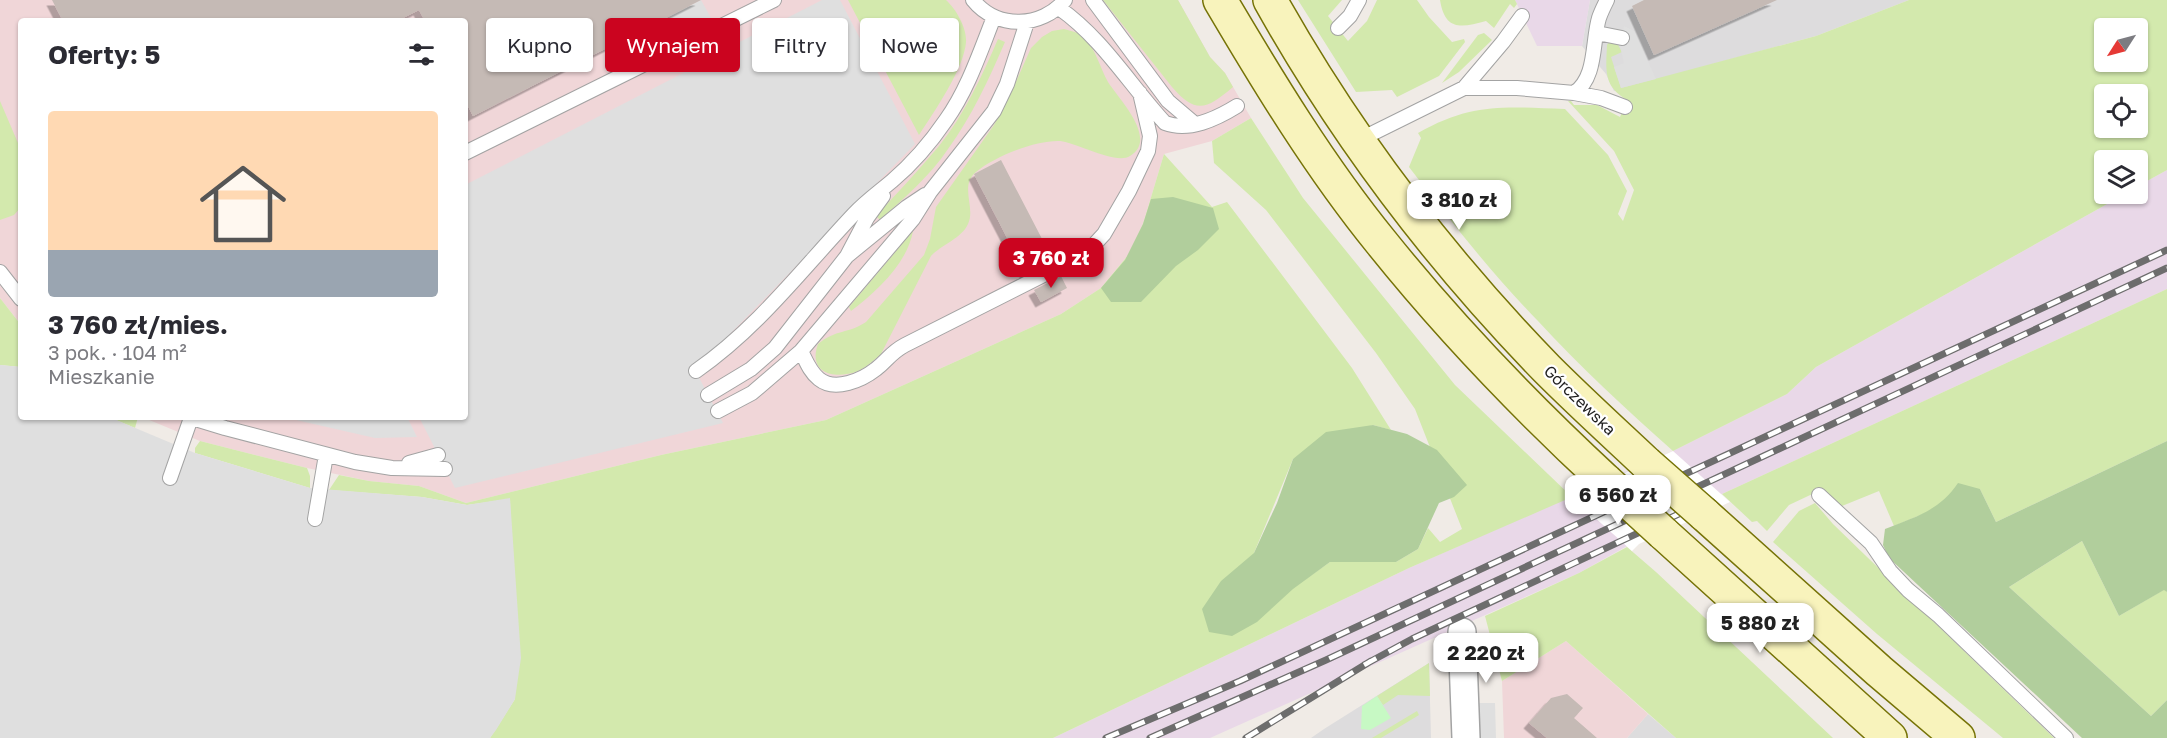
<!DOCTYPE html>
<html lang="pl">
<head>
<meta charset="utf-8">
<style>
  body { margin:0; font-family:"Golos Text",sans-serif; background:#f2f2f3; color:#2b2b33; height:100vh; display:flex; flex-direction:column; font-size:22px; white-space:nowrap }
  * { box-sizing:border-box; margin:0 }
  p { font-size:20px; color:#7c7c81 }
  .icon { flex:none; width:33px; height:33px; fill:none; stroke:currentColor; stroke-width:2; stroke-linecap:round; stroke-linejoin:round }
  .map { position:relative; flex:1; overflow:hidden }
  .details { position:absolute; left:18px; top:18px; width:450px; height:402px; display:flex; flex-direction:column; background:#fff; border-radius:6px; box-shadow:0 2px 4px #0004 }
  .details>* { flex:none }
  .guide { position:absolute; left:486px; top:18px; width:570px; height:54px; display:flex; gap:12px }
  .needle { width:39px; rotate:234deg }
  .tools { position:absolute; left:2094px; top:18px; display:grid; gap:12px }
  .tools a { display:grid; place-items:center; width:54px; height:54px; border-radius:6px; background:#fff; box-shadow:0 2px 4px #0004; font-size:30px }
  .price { position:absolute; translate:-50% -51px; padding:0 14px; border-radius:12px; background:#fff; color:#222; font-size:20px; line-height:39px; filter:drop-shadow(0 2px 3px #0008) }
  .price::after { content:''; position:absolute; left:50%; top:36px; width:18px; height:14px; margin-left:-9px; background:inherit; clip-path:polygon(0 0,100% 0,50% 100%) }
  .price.selected { background:#cb041f; color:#fff }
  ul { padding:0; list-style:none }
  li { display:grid; align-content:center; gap:12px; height:318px; padding:0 30px }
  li+li { border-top:2px solid #e1e1e2 }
  li span { display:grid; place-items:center; height:186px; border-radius:6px; color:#555 }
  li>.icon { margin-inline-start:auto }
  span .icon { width:108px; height:108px; fill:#fffc; stroke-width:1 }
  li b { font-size:26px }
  h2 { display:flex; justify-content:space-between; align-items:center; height:72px; padding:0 30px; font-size:26px }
  .pill { padding:0 21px; border-radius:6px; background:#fff; box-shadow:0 2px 4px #0004; font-size:21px; line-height:54px }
  .pill.selected { background:#cb041f; color:#fff }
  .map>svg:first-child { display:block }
  .residential { fill:#dddcdd }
  .commercial { fill:#f0d6d8 }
  .industrial { fill:#e9d8e8 }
  .grass { fill:#d3e9ad; fill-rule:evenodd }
  .forest { fill:#b1ce9c }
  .park { fill:#c7f9c4 }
  .parking { fill:#dfdfdf }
  .pier { fill:#fff }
  .building { fill:#c5bab5; filter:url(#shadow) }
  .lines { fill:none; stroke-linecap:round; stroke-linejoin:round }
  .lane-casing { stroke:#a3a3a3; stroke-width:16 }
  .street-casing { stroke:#a3a3a3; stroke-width:30 }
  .secondary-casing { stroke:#767307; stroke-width:36 }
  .lane { stroke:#fff; stroke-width:14 }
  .street { stroke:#fff; stroke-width:27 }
  .secondary { stroke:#f8f3bc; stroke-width:33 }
  .rail-casing { stroke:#6d6d6d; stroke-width:7 }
  .rail { stroke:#fff; stroke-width:4.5; stroke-dasharray:14; stroke-linecap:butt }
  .secondary-bridge-casing { stroke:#767307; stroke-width:36; stroke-linecap:butt }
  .secondary-bridge { stroke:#f8f3bc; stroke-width:33 }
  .labels { text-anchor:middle; stroke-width:4.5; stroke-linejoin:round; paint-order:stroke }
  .street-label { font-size:16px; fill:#1f1f1f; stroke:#fff }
</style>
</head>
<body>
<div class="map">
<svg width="2167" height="738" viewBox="0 0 2167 738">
  <defs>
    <filter id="shadow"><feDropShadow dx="-5.5" dy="5.5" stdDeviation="0" flood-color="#0004"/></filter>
  </defs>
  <rect width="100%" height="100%" fill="#f0ebe6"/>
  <path class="residential" d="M1590,0H1909L1816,36L1614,91L1606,74L1582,46Z
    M1429,663L1431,738H1311L1324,729Z
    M1648,714L1676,738H1627Z"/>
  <path class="commercial" d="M0,0H1178L1210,57L1225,73L1251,118L1212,141L1164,154L1143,224L1129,254L1101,288L1061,314L826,420L661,455L466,503L419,486L369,481L307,468L200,441L142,417H465V21H21V325L0,298Z
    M1566,641L1648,714L1627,738H1504L1502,681Z"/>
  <path class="industrial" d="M1515,0H1590L1582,46H1537Z
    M2167,170V289L1711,499L1579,573L1210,738H1053L1409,568L1673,451L1787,394L1816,367L2125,194H2138V186Z"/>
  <path class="grass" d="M848,0H946C956,9 967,28 966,42C964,69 934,112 919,135Z
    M1103,0H1178L1210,57L1225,73L1233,87C1207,109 1196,115 1172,87Z
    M1298,0H1342L1328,16L1348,41L1367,21L1377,0H1417L1429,17L1452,42L1464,39L1465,42L1439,76L1397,97L1392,90L1356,92Z
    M1440,0H1515L1517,4L1514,8L1510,4L1494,28L1486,21C1461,28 1445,31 1440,0Z
    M1909,0H2167V170L2138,186V160H2104V194H2125L1816,367L1787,394L1673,451C1626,409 1580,367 1538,321C1492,274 1449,219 1409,167L1421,138L1418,133C1472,102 1506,107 1565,109L1608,155L1627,191L1618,214L1623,221L1634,190L1614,151L1568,101H1571L1574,105H1597L1620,117L1627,100C1603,86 1606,70 1607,45L1609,42L1617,43L1622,52L1611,57L1621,88L1816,36ZM2104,28H2138V62H2104ZM2104,94H2138V128H2104Z
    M1064,29C1071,31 1079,32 1084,38C1096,49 1100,68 1108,82C1118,98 1159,139 1130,156C1116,165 1078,143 1060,141C1036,140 995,156 976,172C959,186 976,207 968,224C962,238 941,245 931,256L881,354C874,360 867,367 858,371C836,380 807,374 818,344C836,329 848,334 866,322L924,255L930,239L936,207L994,125L1011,93L1031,48L1042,37L1052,31Z
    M1484,33L1492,40L1459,72L1442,83L1478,35Z
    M998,39L1005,42C989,79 972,116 948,149C930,176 904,198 880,220L876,216C897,193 919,170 939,146C964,115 982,76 998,39Z
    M0,101L21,150V207L14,215L0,220Z
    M1251,118L1303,198L1455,385L1572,497L1409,568L1053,738H490L515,699L510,499L467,505L422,497L329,490L339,475L369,481L419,486L466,503L661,455L826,420L1061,314L1101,288L1129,254L1143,224L1164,154L1212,207L1227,202L1352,368L1391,430L1373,425L1293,459L1254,553L1293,588L1330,562H1396L1418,549L1428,528L1440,542L1462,529L1415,409L1376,353L1266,210L1214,163L1212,141Z
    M913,231C907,264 877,291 851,311L849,307Z
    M2167,289V441L1996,522L1980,489L1951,494L1940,505L1928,512L1894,526L1879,491L1842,506L1835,503L1823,489L1789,505L1767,531L1757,521L1752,522L1722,494Z
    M0,298L21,325V367L0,365Z
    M109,417H138L135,428Z
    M200,441L307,468L310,476V488L195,453V448Z
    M1815,503L1833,524L2054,738H2003L1877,634L1773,542L1799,511Z
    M2082,541L2119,616L2165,589L2167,592V700L2151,716L2009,587Z
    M1627,547L1656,572L1833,738H1676L1566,641L1502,681L1485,616L1579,573Z
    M1429,663L1430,696L1398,695L1383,705L1377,696Z
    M1417,711L1419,715L1381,738H1372Z"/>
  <path class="forest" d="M1173,197L1213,208L1219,229L1198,250L1176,266L1141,302H1111L1101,288L1125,260L1143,224L1151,199Z
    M1373,425L1407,434L1437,450L1467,485L1454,497L1439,503L1418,549L1396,562H1330L1293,589L1257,622L1232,636L1209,632L1202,609L1221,581L1254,553L1277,503L1293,459L1326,432Z
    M2167,441V592L2164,590L2119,616L2082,541L2009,587L2151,716L2167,700V738H2082L1889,558L1883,545L1885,529C1915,517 1939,511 1958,483L1980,489L1996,522Z"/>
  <path class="park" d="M1377,696L1391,718L1370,730L1361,729L1362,706Z"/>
  <path class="parking" d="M701,0L728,48L822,0H840L915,144L695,370L723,423L455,488L419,417H465V185L695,67L669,16Z
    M1624,26L1634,31L1656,79L1621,88L1614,67L1624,63L1620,46Z
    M0,365L21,367V417H109L195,453L310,488L422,497L467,505L510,498L521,658L515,699L496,730L490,738H0Z
    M283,417H407L417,437L375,438Z
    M1477,703H1495L1496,738H1478Z"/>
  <path class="pier" d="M1673,451L1730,502L1639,544L1632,551L1572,497Z"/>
  <path class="building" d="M52,0H701L473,116L465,100V21H425L419,10L397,21H63Z
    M1644,0H1777L1654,55L1632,6Z
    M1001,160L1053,260L1026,274L974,174Z
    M1061,276L1067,288L1041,302L1034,290Z
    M1567,694L1583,708L1574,718L1597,738H1547L1529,723L1551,698Z"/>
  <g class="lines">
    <g class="lane-casing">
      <path id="lane" d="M973,0C997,30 1042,28 1065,0
        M1093,0L1168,101L1195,124
        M1059,8C1103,39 1129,84 1165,123C1189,132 1216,119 1237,106
        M1338,28L1350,16L1359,0
        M1597,33L1622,38
        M1464,88L1503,42L1522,16
        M1574,93C1597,78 1592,41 1599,18C1601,12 1604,6 1607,0
        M1357,141L1464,88H1517L1574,93L1601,98L1625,107
        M465,153L774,0
        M883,196L867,218L847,256L907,207L925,195
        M0,272L21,299
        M801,351C806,361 810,372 819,379C835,392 862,380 876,369C888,360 890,353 905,345L1075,259L1092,247L1104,234L1129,191L1148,151L1150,136L1140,93
        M696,371C759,327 802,269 854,214C865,202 879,192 892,181C912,164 931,142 946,120C968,89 980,52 994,17
        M708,395L751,369L775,348L847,256
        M718,411L752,393L801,351L913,219L930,192L994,111L1007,84L1027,22
        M189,417L225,428L355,462L392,468L445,469
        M409,463L438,455
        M170,478L191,418
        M1819,495L1871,543L1890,571L1908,590L1938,615L2066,738
        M315,519L326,455"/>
    </g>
    <g class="street-casing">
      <path id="street" d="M1462,632L1466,738"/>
    </g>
    <g class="secondary-casing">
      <path id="secondary" d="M1220,0C1269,83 1320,167 1381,242C1450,328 1526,407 1606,481
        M1270,0C1345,134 1440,259 1547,369C1579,401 1613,432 1646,463
        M1704,514L1879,671L1958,738
        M1663,533L1890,738"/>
    </g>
    <use href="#lane" class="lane"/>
    <use href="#street" class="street"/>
    <use href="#secondary" class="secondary"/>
    <g class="rail-casing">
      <path id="rail" d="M1364,665L1412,639L1700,504
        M1106,738L1240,681L2167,250
        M1150,738L1326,660L2167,268
        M1246,738L1371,661"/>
    </g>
    <use href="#rail" class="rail"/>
    <g class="secondary-bridge-casing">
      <path id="secondary-bridge" d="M1646,463L1704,514
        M1606,481L1663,533"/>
    </g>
    <use href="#secondary-bridge" class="secondary-bridge"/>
  </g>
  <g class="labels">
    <g class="street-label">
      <text transform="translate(1580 400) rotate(44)" y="6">Górczewska</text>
    </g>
  </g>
</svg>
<div class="tools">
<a><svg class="needle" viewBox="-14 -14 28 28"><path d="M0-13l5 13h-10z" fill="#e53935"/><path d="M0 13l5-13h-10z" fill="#7c7c81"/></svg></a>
<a><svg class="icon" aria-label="locate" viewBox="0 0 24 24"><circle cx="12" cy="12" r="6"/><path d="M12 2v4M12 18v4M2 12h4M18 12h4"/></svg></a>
<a><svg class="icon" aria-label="layers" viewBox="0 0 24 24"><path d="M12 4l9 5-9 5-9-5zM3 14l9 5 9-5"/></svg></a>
</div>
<b class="price" style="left:1459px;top:231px">3 810 zł</b>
<b class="price selected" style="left:1051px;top:289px">3 760 zł</b>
<b class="price" style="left:1618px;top:526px">6 560 zł</b>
<b class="price" style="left:1760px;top:654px">5 880 zł</b>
<b class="price" style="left:1486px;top:684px">2 220 zł</b>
<div class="guide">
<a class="pill">Kupno</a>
<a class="pill selected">Wynajem</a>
<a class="pill">Filtry</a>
<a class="pill">Nowe</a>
</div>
<section class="details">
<h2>Oferty: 5<svg class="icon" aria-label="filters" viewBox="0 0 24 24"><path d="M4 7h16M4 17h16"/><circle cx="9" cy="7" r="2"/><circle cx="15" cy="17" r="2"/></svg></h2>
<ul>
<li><span style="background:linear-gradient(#ffd9b3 75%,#9aa5b1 0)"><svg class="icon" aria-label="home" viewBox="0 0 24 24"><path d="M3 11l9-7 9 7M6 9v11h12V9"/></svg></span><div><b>3 760 zł/mies.</b><p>3 pok. · 104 m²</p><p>Mieszkanie</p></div></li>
</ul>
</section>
</div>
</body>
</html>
